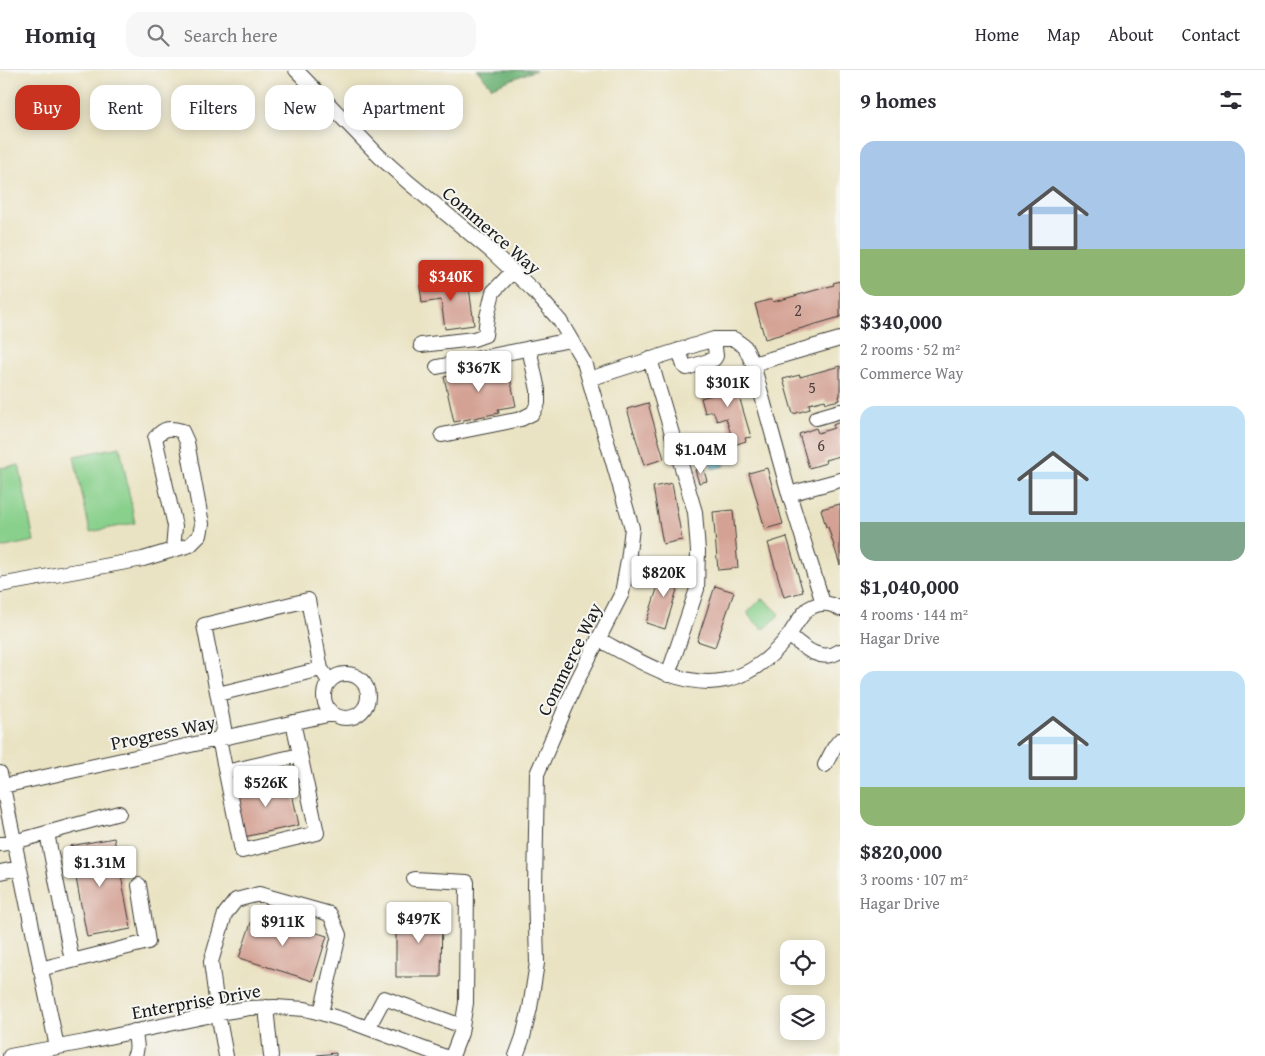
<!DOCTYPE html>
<html lang="en">
<head>
<meta charset="utf-8">
<style>
  body { margin:0; font-family:"Gentium Book Plus",serif; background:#f7f7f7; color:#2b2b33; height:100vh; display:flex; flex-direction:column; font-size:19px; white-space:nowrap }
  * { box-sizing:border-box; margin:0 }
  p { font-size:16px; color:#7c7c81 }
  .icon { flex:none; width:28px; height:28px; fill:none; stroke:currentColor; stroke-width:2; stroke-linecap:round; stroke-linejoin:round }
  .map { position:relative; flex:1; overflow:hidden }
  .details { display:flex; flex-direction:column; background:#fff; width:425px }
  .details>* { flex:none }
  .hud { position:absolute; left:15px; top:15px; width:475px; height:45px; display:flex; gap:10px }
  .fabs { position:absolute; left:780px; top:870px; display:grid; gap:10px }
  .fabs a { display:grid; place-items:center; width:45px; height:45px; border-radius:10px; background:#fff; box-shadow:0 2px 12px #0003; font-size:25px }
  .price { position:absolute; translate:-50% -42px; padding:0 11px; border-radius:5px; background:#fff; color:#222; font-size:16px; line-height:32px; filter:drop-shadow(0 1px 2px #0008) }
  .price::after { content:''; position:absolute; left:50%; top:30px; width:15px; height:11px; margin-left:-8px; background:inherit; clip-path:polygon(0 0,100% 0,50% 100%) }
  .price.active { background:#c8321e; color:#fff }
  ul { padding:0; list-style:none }
  li { display:grid; align-content:center; gap:10px; height:265px; padding:0 20px }
  li span { display:grid; place-items:center; height:155px; border-radius:15px; color:#555 }
  li>.icon { margin-inline-start:auto }
  span .icon { width:90px; height:90px; fill:#fffc; stroke-width:1 }
  li b { font-size:21px }
  h2 { display:flex; justify-content:space-between; align-items:center; height:60px; padding:0 20px; font-size:21px }
  .tag { padding:0 18px; border-radius:15px; background:#fff; box-shadow:0 2px 12px #0003; font-size:18px; line-height:45px }
  .tag.active { background:#c8321e; color:#fff }
  header { display:flex; align-items:center; gap:30px; box-sizing:border-box; height:70px; padding:0 25px; background:#fff; border-bottom:1px solid #e1e1e2 }
  header strong { font-size:24px }
  nav { display:flex; gap:28px; margin-inline-start:auto; font-size:18px }
  .search { width:350px; height:45px; background:#f7f7f7; display:flex; align-items:center; gap:12px; box-sizing:border-box; padding:0 18px; border-radius:15px; color:#7c7c81; font-size:19px }
  main { display:flex; flex:1; min-height:0 }
  .map>svg:first-child { display:block }
  .green { fill:#88d08b; stroke:#527654 }
  .forest { fill:#6eb277; stroke:#45674a }
  .water { fill:#3eaabe; stroke:#2d636d }
  .building { fill:#d4a294 }
  .lines { fill:none; stroke-linecap:round; stroke-linejoin:round }
  .minor-casing { stroke:#3b3a35; stroke-width:16 }
  .minor { stroke:#fff; stroke-width:14 }
  .labels { text-anchor:middle; stroke-width:4; stroke-linejoin:round; paint-order:stroke }
  .number-label { font-size:16px; fill:#4a3e3a }
  .street-label { font-size:19px; fill:#1c1c1c; stroke:#f6f6f2 }
</style>
</head>
<body>
<header>
<strong>Homiq</strong>
<div class="search"><svg class="icon" aria-label="search" viewBox="0 0 24 24"><circle cx="10" cy="10" r="6"/><path d="M15 15l6 6"/></svg>Search here</div>
<nav><a>Home</a><a>Map</a><a>About</a><a>Contact</a></nav>
</header>
<main>
<div class="map">
<svg width="840" height="986" viewBox="0 0 840 986">
  <rect width="100%" height="100%" fill="#f6f6f2"/>
  <filter id="ink" filterUnits="userSpaceOnUse"><feTurbulence type="fractalNoise" baseFrequency=".02" numOctaves="2"/><feDisplacementMap in="SourceGraphic" scale="10" xChannelSelector="R" yChannelSelector="G"/><feConvolveMatrix kernelMatrix="1 2 1 2 8 2 1 2 1" color-interpolation-filters="sRGB"/></filter>
  <filter id="wash" filterUnits="userSpaceOnUse"><feTurbulence type="fractalNoise" baseFrequency=".0096" numOctaves="4" result="noise"/><feDisplacementMap in="SourceGraphic" scale="20" xChannelSelector="R" yChannelSelector="G"/><feGaussianBlur stdDeviation="1.12" result="paint"/><feColorMatrix in="noise" values="0 0 0 0 0 0 0 0 0 0 0 0 0 0 0 0 0 1.4 0 .05"/><feComposite in="paint" operator="in"/></filter>
  <g filter="url(#wash)">
    <rect width="100%" height="100%" fill="#eae3c3"/>
    <path class="green" d="M120,377L135,453L90,462L74,386Z
      M19,395L34,471L0,478V398Z
      M761,529L765,530L778,542V546L766,558H761L749,546L748,542Z"/>
    <path class="forest" d="M477,0H536L492,17Z"/>
    <path class="water" d="M714,372L715,374L718,373L725,396L712,399L706,376L709,375V374Z"/>
    <g id="blocks">
      <path class="building" d="M468,210L474,255L445,259L441,230L422,233L420,216Z
        M840,211V247L765,269L755,234L772,229L773,232L834,215L833,213Z
        M840,296V326H839L840,330L826,333L825,330L809,334L810,339L793,344L783,309L800,305V307Z
        M490,298V302L508,298L516,336L498,339L499,343L454,352L444,307Z
        M733,306L751,367L745,368L746,371L734,375L726,348L717,351L713,341L705,343L701,328L712,325L708,312L717,310V311Z
        M648,333L664,389L644,395L627,339Z
        M840,352V386L825,390L826,393L809,398L799,364L816,358L818,363L834,358L833,355Z
        M703,397L707,411L699,413L695,400Z
        M767,398L783,454L765,459L749,403Z
        M672,413L682,470L663,474L653,417Z
        M840,434V495L828,457H826L821,439Z
        M733,440L738,498L718,500L713,442Z
        M787,467L803,522L784,527L768,473Z
        M664,497L682,503L665,559L646,553Z
        M715,516L734,522L715,577L697,571Z
        M289,710L299,755L244,767L234,721Z
        M114,768L131,859L87,867L70,776Z
        M396,842H442L441,907H396Z
        M254,844L327,866L313,911L239,888Z
        M336,983V986H317V985Z"/>
    </g>
  </g>
  <g filter="url(#ink)">
    <use href="#blocks" fill-opacity="0" stroke="#3b3a35" stroke-width="1"/>
    <g class="lines">
      <g class="minor-casing">
        <path id="minor" d="M296,0L379,86L408,112L490,180L533,220L560,251L584,292L632,458L628,491L622,523L577,611L537,704L535,818L537,893L530,938L523,967L516,986
          M421,275L474,269L485,265L487,247L493,222L513,201
          M679,280L684,296L687,298L714,289L716,286L714,269
          M650,289L695,442L698,481L697,519L668,605
          M753,294L840,269
          M437,297L570,270
          M589,309L714,269H734L745,277L753,294L789,424L823,533
          M816,348L840,341
          M442,365L521,349L533,343L538,333V320L529,278
          M789,424L840,410
          M0,515L143,489L173,480L190,475L200,465L202,454L187,372L182,361C169,357 164,358 155,368L175,456L173,480
          M789,565C803,577 821,594 840,581
          M598,569C636,589 682,620 726,610C752,604 774,585 790,564C795,556 801,545 808,539C819,532 830,532 840,539
          M324 626a22 22 0 1 1 44 0a22 22 0 1 1-44 0Z
          M218,624L321,599
          M293,652L317,763L242,781L219,669L224,658L204,555L308,530L321,599L329,611
          M825,695L835,676L840,670
          M226,702L300,685
          M0,703L57,977
          M3,716L332,644
          M47,763L72,891
          M0,774L14,772L119,743
          M0,802L19,798
          M414,809L467,812L466,933L461,963L452,986
          M40,899L148,872L139,815
          M266,937L271,986
          M368,958L384,928L462,956
          M10,986L85,972L231,941L249,938L275,937L305,939L321,943L354,953L443,986
          M134,986C139,979 136,970 134,961
          M226,986L218,944L211,892L225,844L236,830L259,824L330,844L339,865L321,943"/>
      </g>
      <use href="#minor" class="minor"/>
    </g>
  </g>
  <g class="labels">
    <g class="number-label">
      <text x="798" y="246">2</text>
      <text x="812" y="323">5</text>
      <text x="821" y="381">6</text>
    </g>
    <g class="street-label">
      <text transform="translate(492 160) rotate(41)" y="7">Commerce Way</text>
      <text transform="translate(569 589) rotate(-64)" y="7">Commerce Way</text>
      <text transform="translate(163 662) rotate(-12)" y="7">Progress Way</text>
      <text transform="translate(196 931) rotate(-10)" y="7">Enterprise Drive</text>
    </g>
  </g>
</svg>
<div class="fabs">
<a><svg class="icon" aria-label="locate" viewBox="0 0 24 24"><circle cx="12" cy="12" r="6"/><path d="M12 2v4M12 18v4M2 12h4M18 12h4"/></svg></a>
<a><svg class="icon" aria-label="layers" viewBox="0 0 24 24"><path d="M12 4l9 5-9 5-9-5zM3 14l9 5 9-5"/></svg></a>
</div>
<b class="price active" style="left:451px;top:232px">$340K</b>
<b class="price" style="left:479px;top:323px">$367K</b>
<b class="price" style="left:728px;top:338px">$301K</b>
<b class="price" style="left:701px;top:405px">$1.04M</b>
<b class="price" style="left:664px;top:528px">$820K</b>
<b class="price" style="left:266px;top:738px">$526K</b>
<b class="price" style="left:100px;top:818px">$1.31M</b>
<b class="price" style="left:419px;top:874px">$497K</b>
<b class="price" style="left:283px;top:877px">$911K</b>
<div class="hud">
<a class="tag active">Buy</a>
<a class="tag">Rent</a>
<a class="tag">Filters</a>
<a class="tag">New</a>
<a class="tag">Apartment</a>
</div>
</div>
<section class="details">
<h2>9 homes<svg class="icon" aria-label="filters" viewBox="0 0 24 24"><path d="M4 7h16M4 17h16"/><circle cx="9" cy="7" r="2"/><circle cx="15" cy="17" r="2"/></svg></h2>
<ul>
<li><span style="background:linear-gradient(#a9c7e8 70%,#8fb573 0)"><svg class="icon" aria-label="home" viewBox="0 0 24 24"><path d="M3 11l9-7 9 7M6 9v11h12V9"/></svg></span><div><b>$340,000</b><p>2 rooms · 52 m²</p><p>Commerce Way</p></div></li>
<li><span style="background:linear-gradient(#bfe0f5 75%,#7fa58c 0)"><svg class="icon" aria-label="home" viewBox="0 0 24 24"><path d="M3 11l9-7 9 7M6 9v11h12V9"/></svg></span><div><b>$1,040,000</b><p>4 rooms · 144 m²</p><p>Hagar Drive</p></div></li>
<li><span style="background:linear-gradient(#bfe0f5 75%,#8fb573 0)"><svg class="icon" aria-label="home" viewBox="0 0 24 24"><path d="M3 11l9-7 9 7M6 9v11h12V9"/></svg></span><div><b>$820,000</b><p>3 rooms · 107 m²</p><p>Hagar Drive</p></div></li>
</ul>
</section>
</main>
</body>
</html>
